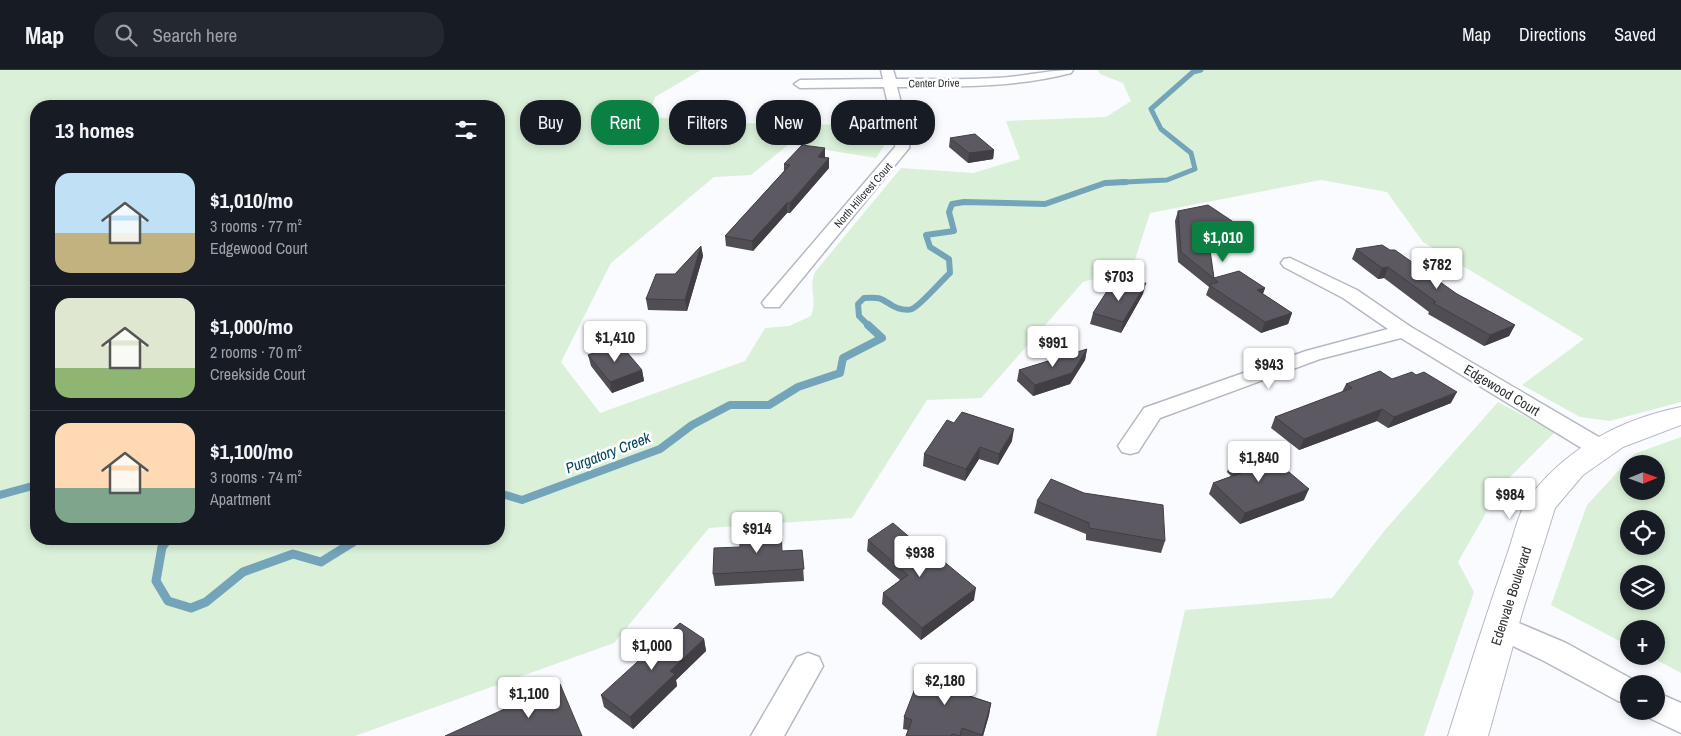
<!DOCTYPE html>
<html lang="en">
<head>
<meta charset="utf-8">
<style>
  body { margin:0; font-family:"Archivo Narrow",sans-serif; background:#242831; color:#f1f3f6; height:100vh; display:flex; flex-direction:column; font-size:19px; white-space:nowrap }
  * { box-sizing:border-box; margin:0 }
  p { font-size:16px; color:#9ea1a6 }
  .icon { flex:none; width:28px; height:28px; fill:none; stroke:currentColor; stroke-width:2; stroke-linecap:round; stroke-linejoin:round }
  .map { position:relative; flex:1; overflow:hidden }
  .panel { position:absolute; left:30px; top:30px; width:475px; height:445px; display:flex; flex-direction:column; background:#171b24; border-radius:20px; box-shadow:0 2px 8px #0003 }
  .panel>* { flex:none }
  .top-card { position:absolute; left:520px; top:30px; width:475px; height:45px; display:flex; gap:10px }
  .needle { width:32px; rotate:89deg }
  .controls { position:absolute; left:1620px; top:385px; display:grid; gap:10px }
  .controls a { display:grid; place-items:center; width:45px; height:45px; border-radius:50%; background:#171b24; box-shadow:0 2px 8px #0003; font-size:25px }
  .price { position:absolute; translate:-50% -42px; padding:0 11px; border-radius:5px; background:#fff; color:#222; font-size:16px; line-height:32px; filter:drop-shadow(0 1px 2px #0008) }
  .price::after { content:''; position:absolute; left:50%; top:30px; width:15px; height:11px; margin-left:-8px; background:inherit; clip-path:polygon(0 0,100% 0,50% 100%) }
  .price.on { background:#0b8043; color:#fff }
  ul { padding:0; list-style:none }
  li { display:flex; align-items:center; gap:15px; height:125px; padding:0 25px }
  li+li { border-top:1px solid #363941 }
  li span { display:grid; place-items:center; flex:none; width:140px; height:100px; border-radius:15px; color:#555 }
  li>.icon { margin-inline-start:auto }
  span .icon { width:60px; height:60px; fill:#fffc; stroke-width:1 }
  li b { font-size:21px }
  h2 { display:flex; justify-content:space-between; align-items:center; height:60px; padding:0 25px; font-size:21px }
  .tag { padding:0 18px; border-radius:20px; background:#171b24; box-shadow:0 2px 8px #0003; font-size:18px; line-height:45px }
  .tag.on { background:#0b8043; color:#fff }
  header { display:flex; align-items:center; gap:30px; box-sizing:border-box; height:70px; padding:0 25px; background:#171b24; border-bottom:1px solid #363941 }
  header strong { font-size:24px }
  nav { display:flex; gap:28px; margin-inline-start:auto; font-size:18px }
  .search { width:350px; height:45px; background:#242831; display:flex; align-items:center; gap:12px; box-sizing:border-box; padding:0 18px; border-radius:20px; color:#9ea1a6; font-size:19px }
  .map>svg:first-child { display:block }
  .green { fill:#daf0d8; fill-rule:evenodd }
  .lines { fill:none; stroke-linecap:round; stroke-linejoin:round }
  .stream-far3 { stroke:#74a4b9; stroke-width:5 }
  .stream-far2 { stroke:#74a4b9; stroke-width:6 }
  .stream-far1 { stroke:#74a4b9; stroke-width:8 }
  .stream { stroke:#74a4b9; stroke-width:9 }
  .minor-casing { stroke:#b4b9c2; stroke-width:3 }
  .tertiary-casing { stroke:#b4b9c2; stroke-width:2 }
  .minor { fill:#fff; fill-rule:evenodd }
  .tertiary { fill:#fff; fill-rule:evenodd }
  .wall { fill:#504d54 }
  .shaded-wall { fill:#413e45 }
  .building { fill:#5d5962; stroke:#413e45 }
  .labels { text-anchor:middle; stroke-width:5; stroke-linejoin:round; paint-order:stroke }
  .far-street-label { font-size:11px; fill:#2e3033; stroke:#fff }
  .street-label { font-size:14px; fill:#2e3033; stroke:#fff }
  .water-label { font-size:15px; font-style:italic; fill:#00465d; stroke:#fff }
</style>
</head>
<body>
<header>
<strong>Map</strong>
<div class="search"><svg class="icon" aria-label="search" viewBox="0 0 24 24"><circle cx="10" cy="10" r="6"/><path d="M15 15l6 6"/></svg>Search here</div>
<nav><a>Map</a><a>Directions</a><a>Saved</a></nav>
</header>
<div class="map">
<svg width="1681" height="666" viewBox="0 0 1681 666">
  <rect width="100%" height="100%" fill="#f9fbff"/>
  <path class="green" d="M0,0H701L655,27L648,47L779,55L884,54L887,71L876,88L789,74L751,105L714,107L611,193L561,292L600,343L745,291L765,258L789,256L811,246C818,227 808,220 815,202L901,98L973,103L1020,89L1006,51L1106,47L1131,31L1123,13L1100,4L1098,0H1681V332L1610,351L1580,347L1522,315L1584,269L1423,172L1387,122L1321,110L1150,143L1132,199L1083,212L981,328L927,330L852,448L709,458L614,573L355,666H0ZM36,36H499V469H36Z
    M1498,332L1555,362L1502,415L1458,492L1474,522L1424,666H1156L1185,540L1332,528L1385,460Z
    M1681,367V603L1649,586H1656V559H1629V576L1551,535L1587,435L1634,384ZM1629,394H1656V421H1629ZM1629,449H1656V476H1629ZM1629,504H1656V531H1629Z"/>
  <g class="lines">
    <path class="stream-far3" d="M1104,113L1167,110L1195,99L1191,83L1161,59L1151,39L1193,2L1201,0"/>
    <path class="stream-far2" d="M869,256L859,246L858,234L864,228C881,227 880,228 893,236C898,239 907,241 912,239C920,236 942,210 950,203L949,189L930,177L926,165L954,161L949,142L952,134L964,132L1045,134L1105,113L1126,112"/>
    <path class="stream-far1" d="M499,423L522,430L660,379L692,355L730,335H769L798,317L840,303L843,288L882,268L868,255
      M0,425L36,415"/>
    <path class="stream" d="M168,469L162,477L156,511L168,531L191,538L206,532L243,502L293,484L321,492L358,469"/>
    <g class="minor-casing">
      <path id="minor" d="M881,0H893L896,9C929,9 963,10 996,8C1022,7 1047,0 1073,0L1071,3C1014,18 957,16 897,17L910,69L909,78L779,237H765L762,233L765,229L895,77L896,69L884,17L800,18L794,14L800,10L883,9Z
        M1290,188L1357,220L1411,257L1609,373L1613,379L1609,385L1601,387L1593,385L1401,268L1320,289L1160,348L1138,382L1130,384L1122,382L1118,376L1144,338L1306,281L1388,259L1343,228L1284,197L1281,193L1284,189Z
        M1500,545L1566,573L1641,614H1629V634L1618,631L1544,591L1490,565L1485,557L1490,549Z
        M808,583L819,587L823,596L784,666H751L797,587Z
        M1656,622L1681,633V663L1645,646L1643,641H1656Z"/>
    </g>
    <g class="tertiary-casing">
      <path id="tertiary" d="M1681,337V355L1623,377L1583,405L1555,438L1522,543L1488,666H1448C1467,605 1486,545 1507,485C1514,466 1518,441 1531,425C1568,377 1622,349 1681,337Z"/>
    </g>
    <use href="#minor" class="minor"/>
    <use href="#tertiary" class="tertiary"/>
  </g>
  <path class="wall" d="M950,68L994,80L993,89L968,93L949,77Z
    M825,78V87L829,88V98L790,143H787L753,181L726,176L725,166L784,101V94Z
    M1178,141L1235,153L1232,163L1208,168L1214,208L1265,218L1263,224L1292,243L1288,254L1261,263L1206,225L1209,217L1178,192L1175,151Z
    M701,176L703,186L687,241L648,240L646,229L675,204Z
    M1356,179L1390,180L1457,224L1515,255L1509,266L1484,276L1428,244L1429,242L1384,208L1378,209L1352,189Z
    M1143,224L1121,263L1090,254L1093,243Z
    M1087,279L1085,290L1070,314L1033,326L1017,311L1019,300Z
    M588,285L642,300L644,311L612,323L591,296Z
    M1392,309L1451,333L1388,358L1377,351L1299,380L1271,358L1275,347L1342,322L1346,314Z
    M1012,371L998,395L979,389L965,411L923,396L924,384Z
    M1231,391L1304,430L1240,454L1209,424L1213,413L1231,406L1227,402Z
    M1037,431L1165,471L1161,483L1086,470V464L1034,443Z
    M868,470L974,530L921,570L882,534L883,523L900,510L867,481Z
    M802,480L804,511L715,516L713,504L782,481Z
    M704,569L706,581L676,610L677,616L633,659L604,637L601,625Z
    M972,623L971,626L991,633L989,645L983,666H906L908,660L903,659L904,647Z"/>
  <path class="shaded-wall" d="M825,78V87H818Z
    M994,80L993,89L968,93L969,83Z
    M829,88V98L790,143V133Z
    M787,133V143L753,181L752,171Z
    M1235,153L1232,163L1204,169L1207,159Z
    M701,176L703,186L687,241L685,230Z
    M1388,197L1384,208L1378,209L1382,198Z
    M1146,213L1143,224L1121,263L1123,252Z
    M1265,218L1261,228L1257,220Z
    M1292,243L1288,254L1261,263L1265,252Z
    M1515,255L1509,266L1484,276L1490,265Z
    M1087,279L1085,290L1070,314L1033,326L1035,315Z
    M642,300L644,311L612,323L610,312Z
    M1457,322L1451,333L1388,358L1394,347Z
    M1382,339L1377,351L1299,380L1304,369Z
    M1014,359L1012,371L998,395L999,384Z
    M980,377L979,389L965,411L966,399Z
    M1309,419L1304,430L1240,454L1245,443Z
    M976,518L974,530L921,570L922,558Z
    M704,569L706,581L676,610L677,616L633,659L630,647L670,601Z
    M974,611L972,623L968,637L969,626Z
    M991,633L989,645L983,666H982Z"/>
  <path class="building" d="M975,64L994,80L969,83L950,68Z
    M802,75L825,78L818,87L829,88L790,133H787L752,171L725,166L790,95L784,94Z
    M1208,135L1235,153L1207,159L1214,208L1239,201L1265,218L1257,220L1292,243L1265,252L1209,215L1218,212L1181,182L1178,141Z
    M1382,175L1390,180H1395L1457,224L1515,255L1490,265L1433,233L1436,232L1388,197L1382,198L1356,179Z
    M701,176L685,230L646,229L656,204H675Z
    M1146,213L1123,252L1093,243L1109,218Z
    M620,274L642,300L610,312L588,285Z
    M1087,279L1072,303L1035,315L1019,300Z
    M1380,301L1392,309L1412,302L1416,305L1424,302L1457,322L1394,347L1382,339L1304,369L1275,347L1352,318L1346,314Z
    M962,342L1014,359L999,384L980,377L966,399L924,384L947,350L954,353Z
    M1263,380L1309,419L1245,443L1213,413L1244,402L1231,391Z
    M1051,409L1084,423L1163,435L1165,471L1089,458V453L1037,431Z
    M893,453L928,483L931,481L976,518L922,558L883,523L908,505L868,470Z
    M781,459L782,481L802,480L804,499L713,504L714,478L740,477V461Z
    M680,553L704,569L670,601L675,604L630,647L601,625Z
    M924,595L974,611L969,626L991,633L982,665L962,658L960,666L952,664L951,666H906L912,650L904,647Z
    M560,614L582,666H445Z"/>
  <g class="labels">
    <g class="far-street-label">
      <text transform="translate(934 13) rotate(-1)" y="4">Center Drive</text>
      <text transform="translate(863 125) rotate(-49)" y="4">North Hillcrest Court</text>
    </g>
    <g class="street-label">
      <text transform="translate(1502 320) rotate(31)" y="5">Edgewood Court</text>
      <text transform="translate(1511 526) rotate(-72)" y="5">Edenvale Boulevard</text>
    </g>
    <g class="water-label">
      <text transform="translate(608 383) rotate(-21)" y="5">Purgatory Creek</text>
    </g>
  </g>
</svg>
<div class="controls">
<a><svg class="needle" viewBox="-14 -14 28 28"><path d="M0-13l5 13h-10z" fill="#e53935"/><path d="M0 13l5-13h-10z" fill="#9ea1a6"/></svg></a>
<a><svg class="icon" aria-label="locate" viewBox="0 0 24 24"><circle cx="12" cy="12" r="6"/><path d="M12 2v4M12 18v4M2 12h4M18 12h4"/></svg></a>
<a><svg class="icon" aria-label="layers" viewBox="0 0 24 24"><path d="M12 4l9 5-9 5-9-5zM3 14l9 5 9-5"/></svg></a>
<a>+</a>
<a>−</a>
</div>
<b class="price on" style="left:1223px;top:193px">$1,010</b>
<b class="price" style="left:1437px;top:220px">$782</b>
<b class="price" style="left:1119px;top:232px">$703</b>
<b class="price" style="left:615px;top:293px">$1,410</b>
<b class="price" style="left:1053px;top:298px">$991</b>
<b class="price" style="left:1269px;top:320px">$943</b>
<b class="price" style="left:1259px;top:413px">$1,840</b>
<b class="price" style="left:1510px;top:450px">$984</b>
<b class="price" style="left:757px;top:484px">$914</b>
<b class="price" style="left:920px;top:508px">$938</b>
<b class="price" style="left:652px;top:601px">$1,000</b>
<b class="price" style="left:945px;top:636px">$2,180</b>
<b class="price" style="left:529px;top:649px">$1,100</b>
<div class="top-card">
<a class="tag">Buy</a>
<a class="tag on">Rent</a>
<a class="tag">Filters</a>
<a class="tag">New</a>
<a class="tag">Apartment</a>
</div>
<section class="panel">
<h2>13 homes<svg class="icon" aria-label="filters" viewBox="0 0 24 24"><path d="M4 7h16M4 17h16"/><circle cx="9" cy="7" r="2"/><circle cx="15" cy="17" r="2"/></svg></h2>
<ul>
<li><span style="background:linear-gradient(#bfe0f5 60%,#c2b280 0)"><svg class="icon" aria-label="home" viewBox="0 0 24 24"><path d="M3 11l9-7 9 7M6 9v11h12V9"/></svg></span><div><b>$1,010/mo</b><p>3 rooms · 77 m²</p><p>Edgewood Court</p></div></li>
<li><span style="background:linear-gradient(#dfe7d0 70%,#8fb573 0)"><svg class="icon" aria-label="home" viewBox="0 0 24 24"><path d="M3 11l9-7 9 7M6 9v11h12V9"/></svg></span><div><b>$1,000/mo</b><p>2 rooms · 70 m²</p><p>Creekside Court</p></div></li>
<li><span style="background:linear-gradient(#ffd9b3 65%,#7fa58c 0)"><svg class="icon" aria-label="home" viewBox="0 0 24 24"><path d="M3 11l9-7 9 7M6 9v11h12V9"/></svg></span><div><b>$1,100/mo</b><p>3 rooms · 74 m²</p><p>Apartment</p></div></li>
</ul>
</section>
</div>
</body>
</html>
